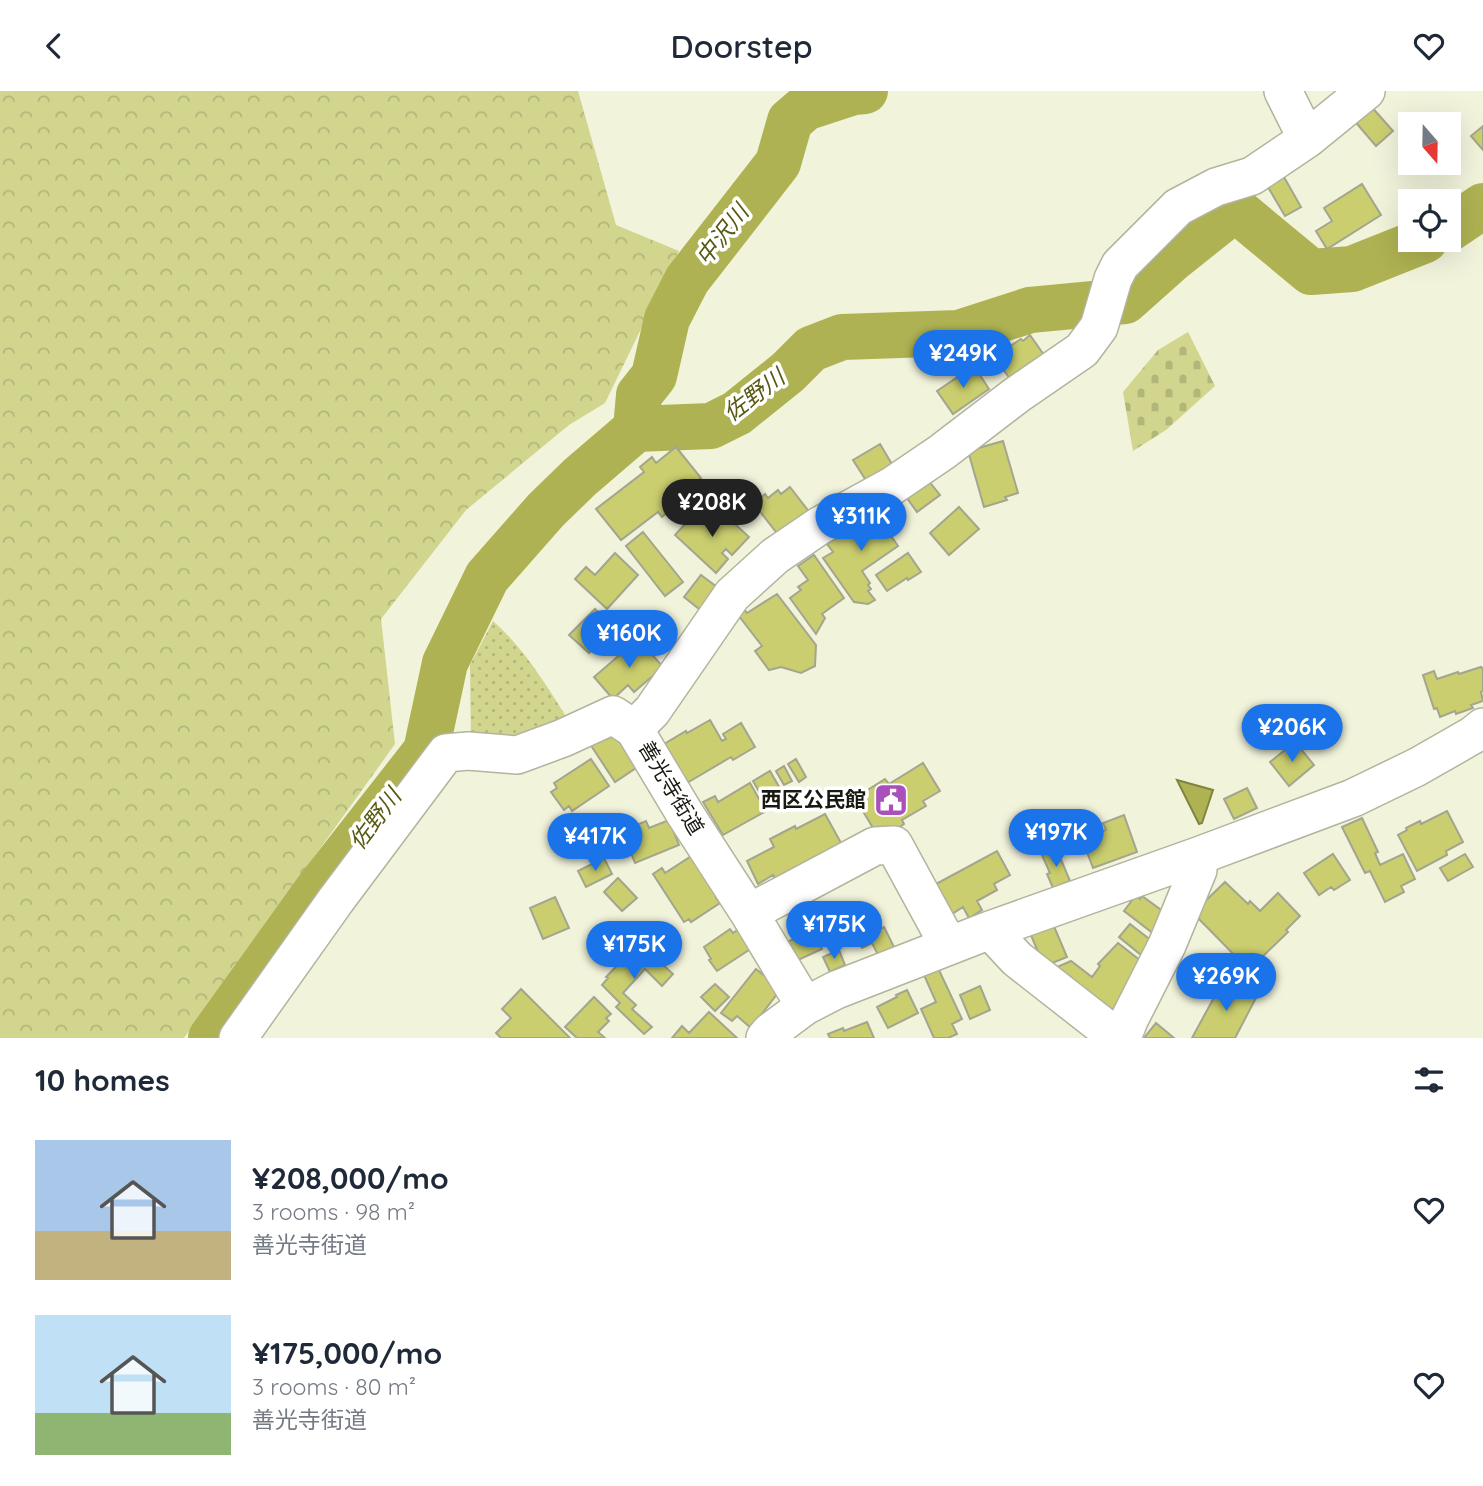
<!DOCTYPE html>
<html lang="en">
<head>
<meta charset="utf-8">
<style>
  body { margin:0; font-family:Quicksand,"Noto Sans JP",sans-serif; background:#f6f6f7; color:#1f2937; height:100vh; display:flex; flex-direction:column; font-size:26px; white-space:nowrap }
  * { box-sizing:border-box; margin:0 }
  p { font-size:23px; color:#747a83 }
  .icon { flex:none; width:38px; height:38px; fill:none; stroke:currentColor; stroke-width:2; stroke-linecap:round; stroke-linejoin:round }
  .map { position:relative; height:947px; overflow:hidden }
  .details { display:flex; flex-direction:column; background:#fff; flex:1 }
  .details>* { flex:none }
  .needle { width:46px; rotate:160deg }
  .buttons { position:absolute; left:1398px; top:21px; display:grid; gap:14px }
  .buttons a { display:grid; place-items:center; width:63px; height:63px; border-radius:0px; background:#fff; box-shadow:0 7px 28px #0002; font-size:35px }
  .price { position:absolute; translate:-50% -60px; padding:0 16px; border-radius:24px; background:#1a73e8; color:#fff; font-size:23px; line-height:46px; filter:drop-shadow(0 2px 4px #0008) }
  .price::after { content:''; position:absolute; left:50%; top:42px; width:21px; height:16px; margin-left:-10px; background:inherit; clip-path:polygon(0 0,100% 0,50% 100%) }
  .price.current { background:#222; color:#fff }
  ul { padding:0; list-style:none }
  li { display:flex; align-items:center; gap:21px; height:175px; padding:0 35px }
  li span { display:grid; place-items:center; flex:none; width:196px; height:140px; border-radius:0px; color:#555 }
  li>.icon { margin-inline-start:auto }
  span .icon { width:84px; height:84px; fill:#fffc; stroke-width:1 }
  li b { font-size:30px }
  h2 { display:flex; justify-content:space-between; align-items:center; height:84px; padding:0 35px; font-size:30px }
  header { display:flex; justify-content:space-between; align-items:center; height:91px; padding:0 35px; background:#fff; font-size:32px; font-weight:600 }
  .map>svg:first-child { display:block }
  .green { fill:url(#green-dots) }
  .forest { fill:url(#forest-crowns) }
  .cemetery { fill:url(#cemetery-stones) }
  .water { fill:#aeb252; stroke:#81843e; stroke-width:2 }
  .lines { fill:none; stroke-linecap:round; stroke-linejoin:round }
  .river { stroke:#aeb252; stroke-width:46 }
  .building { fill:#cace6e; stroke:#a3a58e; stroke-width:2 }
  .minor-casing { stroke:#b2b49d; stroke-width:40 }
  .minor { stroke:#fff; stroke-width:37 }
  .labels { text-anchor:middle; stroke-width:7; stroke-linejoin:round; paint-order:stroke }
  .street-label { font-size:21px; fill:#181910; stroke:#fff }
  .poi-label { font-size:21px; font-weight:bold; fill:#181910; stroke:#fff; text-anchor:end }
  .water-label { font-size:23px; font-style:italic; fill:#585913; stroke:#fff }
</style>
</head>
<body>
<header><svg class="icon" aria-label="back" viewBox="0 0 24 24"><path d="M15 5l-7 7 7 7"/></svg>Doorstep<svg class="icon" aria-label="heart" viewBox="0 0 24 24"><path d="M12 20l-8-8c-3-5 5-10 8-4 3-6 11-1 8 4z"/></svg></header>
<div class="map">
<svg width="1483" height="947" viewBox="0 0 1483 947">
  <defs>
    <pattern id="green-dots" width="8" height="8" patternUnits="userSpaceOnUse" patternTransform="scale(1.75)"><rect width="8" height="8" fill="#d1d58e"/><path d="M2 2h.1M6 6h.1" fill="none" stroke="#b3b679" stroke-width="1.8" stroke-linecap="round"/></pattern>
    <pattern id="forest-crowns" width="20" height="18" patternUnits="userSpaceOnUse" patternTransform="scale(1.75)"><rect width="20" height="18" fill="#d1d58e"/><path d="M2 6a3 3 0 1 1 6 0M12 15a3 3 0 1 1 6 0" fill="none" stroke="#b3b679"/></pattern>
    <pattern id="cemetery-stones" width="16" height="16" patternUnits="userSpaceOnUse" patternTransform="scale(1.75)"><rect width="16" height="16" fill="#d1d58e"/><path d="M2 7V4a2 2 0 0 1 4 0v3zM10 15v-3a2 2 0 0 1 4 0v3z" fill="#b3b679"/></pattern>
  </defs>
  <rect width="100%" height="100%" fill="#f1f3db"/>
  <path class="green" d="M493,530C527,560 548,598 573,636L471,654L470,574Z"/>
  <path class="forest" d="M0,0H578L616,134L679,160L605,312L569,334L466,419L381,528L395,653L184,947H0Z"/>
  <path class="cemetery" d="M1188,241L1215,295L1166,339L1133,360L1123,301L1158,259Z"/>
  <path class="water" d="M1177,689L1213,699L1202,732L1199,733Z"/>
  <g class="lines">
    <path class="river" d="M1449,138L1483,115
      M636,338L639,304L654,285L667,228L687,189L778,72L790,30L805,17L854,1L865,0
      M211,947L318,798L426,660L445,572L487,486L546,419L580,386L636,338L711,335L737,322L788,281L811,258L842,246L959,242L1030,219L1125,210L1171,169L1235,118L1311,181L1352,178L1425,149"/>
  </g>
  <path class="building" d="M1369,13L1393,40L1376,55L1352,27Z
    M1483,35V59L1471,45Z
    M1284,86L1301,116L1285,125L1268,96Z
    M1362,93L1381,124L1327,158L1316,140L1332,130L1324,117Z
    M1030,244L1044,264L1010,288L1001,275L1004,272L998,263L1021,248L1023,250Z
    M974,275L989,298L953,323L937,300Z
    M1003,350L1018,402L1005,406L1007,409L984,416L968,360Z
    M880,353L893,375L867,391L853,369Z
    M676,356L701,387L667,413L671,418L662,426L658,421L621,449L596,418L644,381L640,376L652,366L656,372Z
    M928,389L940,404L917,421L906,406Z
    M790,396L810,422L780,446L754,413L746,420L737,410L749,400L757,410L765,403L768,407L778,399L781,403Z
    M887,412L895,424L882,432L898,455L862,480L870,492L868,494L871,498L868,500L875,509L868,513L854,511L823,467L833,461L827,453Z
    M959,416L979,438L949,464L930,442Z
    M698,419L713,433L723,422L749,446L732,464L726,458L722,462L728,468L716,482L675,444Z
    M643,441L683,491L665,505L626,455Z
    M615,462L638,484L607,518L575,488L586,476L595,484Z
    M908,462L921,481L908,489L907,487L887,500L876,484Z
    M814,464L844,507L822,523L825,527L816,543L790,507L801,499L798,496L808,489L798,475Z
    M701,484L721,499L703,521L684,506Z
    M777,503L816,554L815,575L801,582L781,576L769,579L755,560L762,555L735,520L741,515L747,522Z
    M595,518L611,533L597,548L600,551L589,562L569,544Z
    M637,549L640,553L641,551L663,576L634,601L628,594L613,608L594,586Z
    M1481,576L1483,578V600L1481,601L1483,610L1471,614L1473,617L1456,623L1455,620L1440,626L1437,617L1434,618L1423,584L1434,580L1437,588L1458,581L1459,583Z
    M710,629L722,650L726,648L723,643L741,632L755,656L733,669L731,666L687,692L664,653L686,640L687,642Z
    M617,642L639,675L615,691L590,653L604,644L607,648Z
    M1295,651L1314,674L1289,695L1270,671Z
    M591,668L609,695L572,720L569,715L564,719L551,701L557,697L554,692Z
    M796,668L806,686L799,691L788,673Z
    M923,672L940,700L923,710L926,715L902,729L904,733L897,738L876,742L855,707L885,688L889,693Z
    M784,675L792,690L784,694L776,680Z
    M770,680L786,708L769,718L753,690Z
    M750,692L766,720L723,744L703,711L715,705L718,711Z
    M1247,697L1257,717L1234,728L1224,708Z
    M1447,720L1463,751L1446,760L1447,764L1417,780L1398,744L1407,739L1406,737L1420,730L1421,733Z
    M825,723L845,759L778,794L773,784L758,793L747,770L774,756L770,748L795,735L796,738Z
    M1124,724L1137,761L1093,777L1080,743L1094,737L1097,743L1106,739L1103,732Z
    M1362,727L1378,761L1375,762L1380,774L1403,763L1415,788L1401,795L1404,801L1385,811L1370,780L1365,782L1342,736Z
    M669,729L679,754L635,772L622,740L646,730L649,737Z
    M1057,759L1070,790L1053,797L1047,783L1050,782L1042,764Z
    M997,760L1010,784L994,793L997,799L977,810L982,819L969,827L963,816L952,823L936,793Z
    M1333,763L1350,789L1334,799L1331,796L1319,804L1304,782Z
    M1465,763L1473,776L1448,790L1440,777Z
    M693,764L719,805L716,807L720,812L691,831L689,828L684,831L653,783L662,777L665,782Z
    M604,767L612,783L586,796L578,780Z
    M618,787L637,807L622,820L604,801Z
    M1225,791L1248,813L1250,810L1260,820L1278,802L1300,825L1286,839L1288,841L1260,868L1267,875L1256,886L1193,822Z
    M1136,804L1140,808L1142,805L1168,824L1154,843L1124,820Z
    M555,806L569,837L543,848L530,817Z
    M1053,833L1067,866L1052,872L1039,863L1030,842Z
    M1130,833L1157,854L1146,868L1119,846Z
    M884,836L894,856L878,864L872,852L862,857L858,849Z
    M730,838L733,842L739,838L752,857L717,880L709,869L711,868L704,856Z
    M813,839L822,858L796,870L787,851Z
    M1118,852L1146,874L1111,921L1055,877L1071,870L1092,886L1100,875L1098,873Z
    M640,853L673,883L662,895L645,878L623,902L636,914L632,918L652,936L644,943L616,916L620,912L602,894L608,887L606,886L634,857L636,858Z
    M839,859L845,874L830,881L823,866Z
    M938,877L962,928L952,933L957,943L948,947H934L921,918L936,911L924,884Z
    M756,878L781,898L751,937L737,925L732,930L721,922Z
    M1224,888L1257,905L1235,947H1192Z
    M715,893L729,906L715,920L701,906Z
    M980,895L990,919L970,928L960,904Z
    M521,898L570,947H501L496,942L511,927L502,918Z
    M907,899L918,922L888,937L877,916L897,906L896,904Z
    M594,906L611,923L606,927L609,930L598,941L605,947H577L565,936Z
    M709,921L737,947H672L682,935L689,942Z
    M867,931L874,947H830L828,943L843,937L844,940Z
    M1156,932L1174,947H1144Z"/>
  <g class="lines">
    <g class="minor-casing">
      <path id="minor" d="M1283,0L1307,48
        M749,822L875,755L894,754L949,855
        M990,839L1017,868L1118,947
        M805,915L749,822L685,723L634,638L652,620L732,504L775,465L819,435L892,395L942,361L1018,303L1082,259L1099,236L1113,188L1120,174L1178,116L1216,96L1252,85L1307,48L1366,0
        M238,947L336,809L446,662L468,660L517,664L563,647L613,624L634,638
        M765,947L770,941L805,915L836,899L990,839L1198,765L1353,707L1417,676L1473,644L1483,636
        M1122,947L1129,929L1167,854L1198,779V765"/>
    </g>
    <use href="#minor" class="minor"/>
  </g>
  <defs>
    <g id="civic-square" transform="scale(1.75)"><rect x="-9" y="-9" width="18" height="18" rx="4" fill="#aa50bb" stroke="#fff"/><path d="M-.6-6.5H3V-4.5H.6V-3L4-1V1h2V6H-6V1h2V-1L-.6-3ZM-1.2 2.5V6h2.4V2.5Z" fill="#fff"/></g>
  </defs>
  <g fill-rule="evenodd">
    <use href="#civic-square" x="891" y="709"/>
  </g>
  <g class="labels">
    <g class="street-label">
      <text transform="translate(671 697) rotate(59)" y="7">善光寺街道</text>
    </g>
    <g class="poi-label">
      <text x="866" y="716">西区公民館</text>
    </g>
    <g class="water-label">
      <text transform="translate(722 144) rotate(-52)" y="8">中沢川</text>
      <text transform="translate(754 304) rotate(-37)" y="8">佐野川</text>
      <text transform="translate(375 728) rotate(-53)" y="8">佐野川</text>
    </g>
  </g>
</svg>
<div class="buttons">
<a><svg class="needle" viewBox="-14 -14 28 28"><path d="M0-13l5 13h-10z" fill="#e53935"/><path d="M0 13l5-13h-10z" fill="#747a83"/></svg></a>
<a><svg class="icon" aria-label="locate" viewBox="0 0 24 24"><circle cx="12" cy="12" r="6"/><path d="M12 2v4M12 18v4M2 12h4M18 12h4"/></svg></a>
</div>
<b class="price" style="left:963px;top:299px">¥249K</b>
<b class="price current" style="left:712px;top:448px">¥208K</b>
<b class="price" style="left:861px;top:462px">¥311K</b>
<b class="price" style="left:629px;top:579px">¥160K</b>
<b class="price" style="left:1292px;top:673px">¥206K</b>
<b class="price" style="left:1056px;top:778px">¥197K</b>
<b class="price" style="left:595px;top:782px">¥417K</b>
<b class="price" style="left:834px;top:870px">¥175K</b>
<b class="price" style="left:634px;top:890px">¥175K</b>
<b class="price" style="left:1226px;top:922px">¥269K</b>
</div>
<section class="details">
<h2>10 homes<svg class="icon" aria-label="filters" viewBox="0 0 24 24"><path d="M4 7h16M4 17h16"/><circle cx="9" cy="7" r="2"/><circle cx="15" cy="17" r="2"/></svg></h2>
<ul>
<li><span style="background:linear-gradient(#a9c7e8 65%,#c2b280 0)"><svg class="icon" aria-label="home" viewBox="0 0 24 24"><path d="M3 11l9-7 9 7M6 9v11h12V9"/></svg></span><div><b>¥208,000/mo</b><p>3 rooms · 98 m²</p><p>善光寺街道</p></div><svg class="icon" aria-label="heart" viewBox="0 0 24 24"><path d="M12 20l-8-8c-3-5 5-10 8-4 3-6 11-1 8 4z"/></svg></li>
<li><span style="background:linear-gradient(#bfe0f5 70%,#8fb573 0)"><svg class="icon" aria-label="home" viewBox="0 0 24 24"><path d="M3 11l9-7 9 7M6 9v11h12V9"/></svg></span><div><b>¥175,000/mo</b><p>3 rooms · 80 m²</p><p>善光寺街道</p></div><svg class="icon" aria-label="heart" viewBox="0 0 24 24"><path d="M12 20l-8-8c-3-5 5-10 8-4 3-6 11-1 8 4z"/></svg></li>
</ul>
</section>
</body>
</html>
